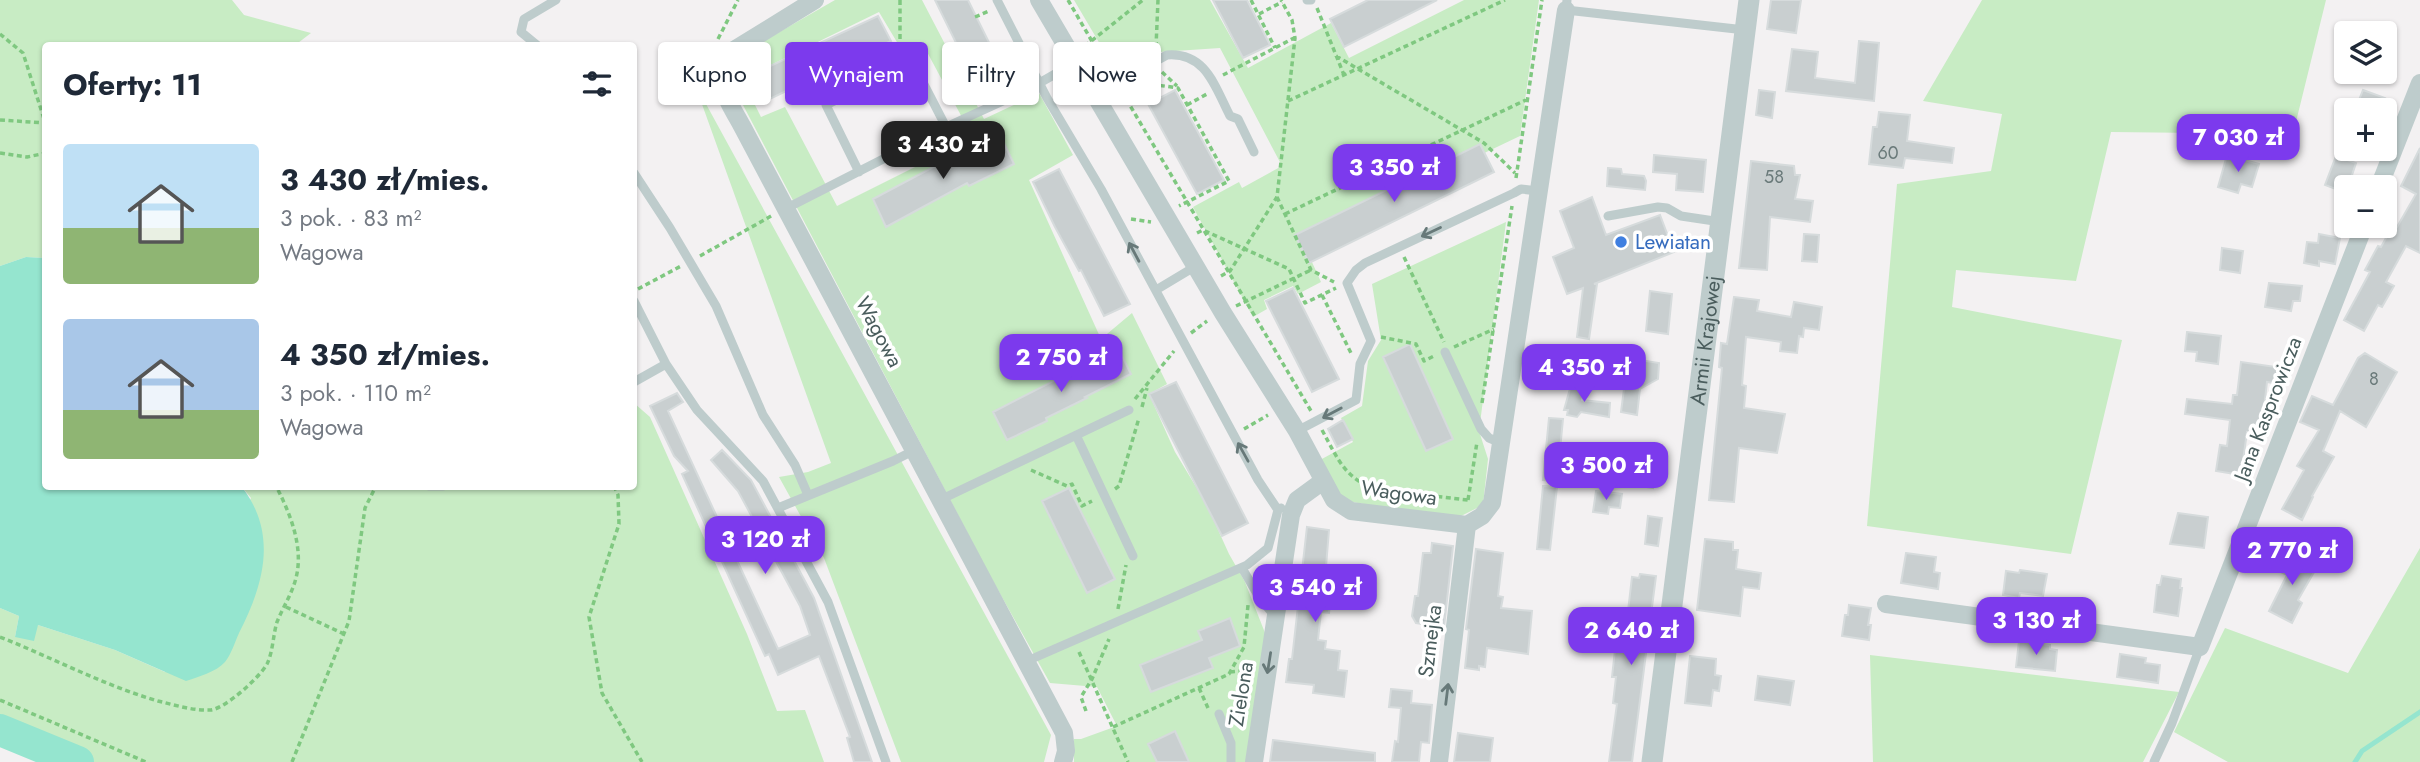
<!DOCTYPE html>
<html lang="pl">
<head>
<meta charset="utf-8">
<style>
  body { margin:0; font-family:Jost,sans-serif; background:#f2f2f3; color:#1f2937; height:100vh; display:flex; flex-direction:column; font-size:26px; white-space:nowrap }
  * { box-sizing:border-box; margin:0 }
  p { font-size:23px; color:#747a83 }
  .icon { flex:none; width:38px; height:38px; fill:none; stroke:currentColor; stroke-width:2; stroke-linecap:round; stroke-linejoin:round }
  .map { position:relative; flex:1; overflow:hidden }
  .drawer { position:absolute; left:42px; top:42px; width:595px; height:448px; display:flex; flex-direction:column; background:#fff; border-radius:7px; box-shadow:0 2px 5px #0004 }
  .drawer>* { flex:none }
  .banner { position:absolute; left:658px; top:42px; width:665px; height:63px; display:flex; gap:14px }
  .fabs { position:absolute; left:2334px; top:21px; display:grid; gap:14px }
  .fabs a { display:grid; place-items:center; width:63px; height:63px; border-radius:7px; background:#fff; box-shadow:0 2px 5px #0004; font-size:35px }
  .price { position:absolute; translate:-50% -60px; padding:0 16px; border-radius:14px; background:#7c3aed; color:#fff; font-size:23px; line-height:46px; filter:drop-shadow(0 2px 4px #0008) }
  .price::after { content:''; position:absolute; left:50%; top:42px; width:21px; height:16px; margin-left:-10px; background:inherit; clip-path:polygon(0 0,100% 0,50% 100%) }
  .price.active { background:#222; color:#fff }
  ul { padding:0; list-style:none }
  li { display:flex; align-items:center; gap:21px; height:175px; padding:0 21px }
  li span { display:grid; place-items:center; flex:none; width:196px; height:140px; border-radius:7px; color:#555 }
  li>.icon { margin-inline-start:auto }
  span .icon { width:84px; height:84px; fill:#fffc; stroke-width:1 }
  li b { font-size:30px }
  h2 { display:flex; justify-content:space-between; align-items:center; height:84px; padding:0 21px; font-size:30px }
  .chip { padding:0 24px; border-radius:7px; background:#fff; box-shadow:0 2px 5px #0004; font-size:24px; line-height:63px }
  .chip.active { background:#7c3aed; color:#fff }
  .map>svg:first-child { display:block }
  .green { fill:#c8ecc4; fill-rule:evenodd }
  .water { fill:#95e5cf }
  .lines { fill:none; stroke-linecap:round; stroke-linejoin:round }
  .stream { stroke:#95e5cf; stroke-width:5 }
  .river { stroke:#95e5cf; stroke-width:32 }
  .building { fill:#c9cfd0; stroke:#d6dbdc; stroke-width:2 }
  .path { stroke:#7fc880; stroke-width:3.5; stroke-dasharray:5 3.5; stroke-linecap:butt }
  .service { stroke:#becccc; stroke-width:9 }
  .minor { stroke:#becccc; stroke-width:18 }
  .tertiary { stroke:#becccc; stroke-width:21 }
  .oneway { stroke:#677979 }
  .shop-dot { fill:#3f7fe0; stroke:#fff; stroke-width:2.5 }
  .labels { text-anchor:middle; stroke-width:7; stroke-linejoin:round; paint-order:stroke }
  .number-label { font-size:18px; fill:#6a7a7a }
  .shop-label { font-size:21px; fill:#366cbe; stroke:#fff; text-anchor:start }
  .street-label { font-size:21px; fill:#4a5d5d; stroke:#fff }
</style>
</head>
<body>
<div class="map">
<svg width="2420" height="762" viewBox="0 0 2420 762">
  <rect width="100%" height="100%" fill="#f3f1f2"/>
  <path class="green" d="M0,0H232L244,15L311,33L294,46H46L45,258L26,257L0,266Z
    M835,0H922L984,119L1039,93L1073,155L1029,180L1101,339L1132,313L1167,384L1149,394L1175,452L1198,490H1200L1229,554L1245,582L1267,638L1247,762H1074V739H1081L1117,726L1097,687L1050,683L989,574L722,65ZM879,12L907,59L926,50L973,138L837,206L785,107L761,117L742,79Z
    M1074,0H1210L1248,68L1331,23L1349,58L1464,0H1539L1520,136L1302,240L1321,282L1298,294L1293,286L1264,300L1267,309L1253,317L1193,207L1239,182L1242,188L1282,166L1220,48L1160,52L1117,73Z
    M1982,0H2326L2293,134L2111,132L2076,281L1956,270L1952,307L2122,340L2071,554L1867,526L1897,184L1991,171L2002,114L1923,101Z
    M694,82L1051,735L1044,762H901L824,558L779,477L808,472L831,463Z
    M1506,222L1479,431L1488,459L1483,505L1455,519L1340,500L1320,460L1353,442L1341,418L1362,406L1368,361L1381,340L1372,284Z
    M634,403L650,417L747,634L777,711L805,710L824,762H48L0,743V608L19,616L15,637L38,625L115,650L165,672L251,498L242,487L634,486Z
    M2420,548V762H2228L2174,732L2225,628L2348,673Z
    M1870,655L2179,692L2143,762H1873Z"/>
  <path class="water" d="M26,257L45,258L46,486L242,487C278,534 264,584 239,633C235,642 231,655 225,662C216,672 198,677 186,681L115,650L38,625L34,641L15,637L19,616L0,608V266Z"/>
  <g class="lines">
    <path class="stream" d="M2355,762L2362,751L2420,712"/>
    <path class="river" d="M0,730L78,762"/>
  </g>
  <path class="building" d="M935,0H968L1012,89L985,102Z
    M1213,0H1247L1270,45L1243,58Z
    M1368,0H1437L1344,47L1330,19Z
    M1771,0H1801L1796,33L1767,29Z
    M878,16L891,41L761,103L749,76Z
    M1859,41L1879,43L1874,101L1786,91L1792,49L1818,52L1815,78L1855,83Z
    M1175,90L1224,180L1197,194L1148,104Z
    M1759,90L1775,92L1772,118L1756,115Z
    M2363,90L2385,98L2380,110H2355Z
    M1879,112L1910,115L1907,141L1954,148L1952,163L1905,158L1903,168L1869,164L1873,127H1877Z
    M1001,137L1014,164L969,186L967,183L886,227L873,199L954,156L955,159Z
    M1480,144L1494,172L1309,263L1295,235Z
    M2420,148V253L2406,246L2386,282L2394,286L2382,307L2378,305L2364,331L2344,320L2370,272L2365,270L2378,246L2381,247L2393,225L2397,227L2416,194L2401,186Z
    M1654,155L1706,160L1703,192L1676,190L1677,174L1653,172Z
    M2227,155L2259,164L2252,187L2241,184L2238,193L2218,187Z
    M2336,156L2356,163L2346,193L2325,185Z
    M1751,161L1794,166L1795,175H1800L1795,199L1813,201L1810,222L1770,217L1767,270L1739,268Z
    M1608,168L1621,169L1622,174L1644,176L1646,181L1645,190L1607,186Z
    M1059,169L1130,304L1104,316L1081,270L1079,271L1055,227L1033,182Z
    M1592,197L1606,235L1660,215L1674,252L1594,284H1597L1589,339L1577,337L1583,288L1567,294L1553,257L1574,248L1560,211Z
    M1804,234L1819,235L1817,262L1802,261Z
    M2319,234L2340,238L2335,264L2319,261V266L2304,263L2307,242L2318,243Z
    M2222,248L2243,251L2240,273L2220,270Z
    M2269,283L2302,286L2300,301H2293L2291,311L2265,307Z
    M1293,288L1339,379L1312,392L1266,301Z
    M1650,291L1672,294L1668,334L1646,331Z
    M1734,297L1759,300L1757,311L1791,317L1794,302L1822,307L1819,330L1804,328L1803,337L1799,336L1797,353L1780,351L1781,342L1746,337L1742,385L1746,386L1744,408L1785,414L1777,453L1739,448L1734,502L1709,500L1722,368L1719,367L1721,343L1727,344Z
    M2187,332L2221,336L2218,364L2196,361L2197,352L2185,351Z
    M1410,344L1453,439L1426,451L1383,357Z
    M1118,348L1131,374L1085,397L1087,398L1046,418L1047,421L1007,440L993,412Z
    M2365,353L2397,372L2366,427L2340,411L2323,451L2334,457L2312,496L2313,497L2302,520L2282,509L2304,470L2297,466L2319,430L2300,422L2312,396L2333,405L2358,358Z
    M1628,358L1659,363L1658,379L1640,389L1637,415L1621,412Z
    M2241,362L2283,368L2280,384L2267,382L2261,434L2247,432L2241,475L2216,471L2220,445L2227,446L2230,420L2185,414L2187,399L2232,404L2233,395H2237Z
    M1176,382L1248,523L1222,536L1149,394Z
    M1571,385L1584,387L1582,400L1610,403L1609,417L1581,412L1577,417L1567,415L1568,410H1564Z
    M677,393L683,402L668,411L778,649L810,635L800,606L738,491L711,460L722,450L751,480L814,598L872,762H854L847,738L850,737L819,656L778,675L769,654L765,656L682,474L688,471L674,456L650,406Z
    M1549,418L1563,419L1557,481L1543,480Z
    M1343,420L1353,439L1337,447L1328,429Z
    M1630,460L1656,463L1653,488L1622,483L1624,470L1629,471Z
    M1543,486L1557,487L1550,550L1537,549Z
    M1069,488L1115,579L1087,593L1042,501Z
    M1596,491L1622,494L1620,508L1609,507L1608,514L1593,512Z
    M2178,513L2208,517L2204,548L2170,544Z
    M1648,516L1662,518L1658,546L1645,544Z
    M1307,527L1329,530L1325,579L1329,580L1327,596H1331L1329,613L1321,612L1318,640L1326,641L1325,649L1340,651L1338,670L1347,671L1344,697L1313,693L1314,685L1286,682L1289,659H1292Z
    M1705,539L1733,542V550H1738L1736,569L1761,573L1759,589L1743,587L1740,616L1697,610Z
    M1432,543L1453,546L1444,627L1416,623L1412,616L1415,596H1418L1423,553H1431Z
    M1476,549L1503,553L1498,596L1503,597L1501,608L1532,611L1528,654L1487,648L1485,667L1479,666V670L1465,668L1469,630L1466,629Z
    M2290,552L2317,567L2298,600L2302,603L2292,623L2269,611L2287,575L2279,571Z
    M1906,553L1936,557L1934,572L1940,573L1938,589L1901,583Z
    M2020,570L2047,574L2043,596L2020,593L2019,598L2003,595L2006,571L2019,573Z
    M1640,574L1656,576L1632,762H1609L1617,704L1613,703L1616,677H1612L1616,641H1620L1624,611H1628L1632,577L1639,578Z
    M2162,576L2181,579L2180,588H2182L2178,616L2154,612L2157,585H2160Z
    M1849,605L1871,608L1868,625H1871L1869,640L1842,636L1845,615H1848Z
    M1230,618L1240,646L1209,658L1213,668L1151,692L1140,665L1202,640L1198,631Z
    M2019,641L2050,645V649L2057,650L2055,671L2016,667Z
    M2120,654L2146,658L2145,663L2160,665L2158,683L2117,677Z
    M1690,656L1716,659L1715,675L1721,676L1719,691L1713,690L1711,706L1685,703Z
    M1758,676L1794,681L1790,705L1755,700Z
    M1391,689L1412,691L1411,703L1432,705L1429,743L1421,742L1419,762H1392L1395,741L1398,742L1401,708L1389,707Z
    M1175,731L1189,762H1157L1148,744Z
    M1458,733L1493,738L1490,762H1454Z
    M1273,740L1375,753V762H1270Z"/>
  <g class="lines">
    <path class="path" d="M900,0V57
      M1068,0L1111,74
      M1251,0L1275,48
      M1317,8L1344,75
      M1259,14L1282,2
      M975,17L989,11
      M0,34L23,53L45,122
      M718,39L738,0
      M1085,46L1143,0
      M1156,47L1158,0
      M1336,56L1484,143L1515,173
      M1162,72L1177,86
      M1223,75L1294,38
      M1143,83L1178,88L1229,181L1179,206
      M1122,92L1311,411
      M1288,101L1505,0
      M1187,105L1207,94
      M0,120L46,123
      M0,153L27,157L46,153
      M1516,178L1542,0
      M1277,197L1311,270L1334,282
      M1285,214L1528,99
      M1131,219L1151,222
      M1197,233L1203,230L1289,269L1305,303L1336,288
      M700,256L773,215
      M1404,257L1444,342
      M1221,276L1230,271L1277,197L1295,38L1292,20L1281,0
      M638,289L681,266
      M1322,295L1351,353
      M1236,306L1311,270
      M1191,333L1207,321
      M1381,337L1416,344L1424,361L1434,356
      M1454,347L1494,329
      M1135,399L1174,351
      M1482,403L1512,206
      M1142,407L1147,388
      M1244,429L1268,415
      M1322,430C1338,459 1345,480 1379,490L1468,500
      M1031,470L1067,486L1072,484L1082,506L1092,501
      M614,486L618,495L619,524L589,617L602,693L642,762
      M1115,489L1119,486L1139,418
      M1468,500L1477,442
      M286,607L344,634
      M1118,609L1126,565
      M0,637C53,658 103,685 158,701C175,705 193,711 211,710C226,708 260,677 267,664C273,652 273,635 277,622C283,607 292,594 296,578C304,547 290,513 276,486
      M1079,652L1128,762
      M1230,672L1252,670
      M1199,688L1208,708
      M0,700L146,762
      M1086,711L1081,697L1092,679L1109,639
      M1113,727L1229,674L1244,647L1248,605
      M292,762L349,621L365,508L376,486"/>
    <path class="service" d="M997,0L1047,98L1101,189L1258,480L1278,510
      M1307,0H1311
      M1567,0L1566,10L1745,30
      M538,46L521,32L524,19L556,0
      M1095,94L1167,55C1206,52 1215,87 1230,116L1238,119L1254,152
      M859,172L826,105L913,63L946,127
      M634,173L670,228L716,306L763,415L795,465L808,495
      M787,208L946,127L1029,89L1076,62
      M1608,216L1658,207L1667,208L1681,216L1721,222
      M1156,290L1196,266
      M634,301L666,364L697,410L763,481L828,602L886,762
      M1445,352L1481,429L1489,438L1501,443
      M634,382L666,364
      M1297,431L1356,400L1360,364L1371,341L1347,283L1356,270L1365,263L1514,193L1521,189L1538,191
      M1076,435L1133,556
      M429,486H443
      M942,499L1129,410
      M778,508L893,461L915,450
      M1242,568L1259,597L1274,615
      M1027,661L1247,565L1268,548L1278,510L1281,508
      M1219,714L1231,743V762
      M2154,762L2172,723L2200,647"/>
    <path class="minor" d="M815,0L726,55C711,81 730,103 742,126L1064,733L1066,751L1063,762
      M1039,0L1223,313L1297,431L1334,500L1351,511L1467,525L1482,516L1492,503L1566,10
      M2379,187L2420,83
      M1886,604L2200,647L2364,226
      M1254,762L1291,515L1297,500L1323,481
      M1439,762L1467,525"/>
    <path class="tertiary" id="s1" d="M1652,762L1749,0"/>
  </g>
  <defs><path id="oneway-shaft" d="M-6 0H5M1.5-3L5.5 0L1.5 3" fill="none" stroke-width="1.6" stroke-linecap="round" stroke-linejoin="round" transform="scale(1.75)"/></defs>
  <g class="oneway">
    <use href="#oneway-shaft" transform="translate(1431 232) rotate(155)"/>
    <use href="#oneway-shaft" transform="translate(1134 252) rotate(-118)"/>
    <use href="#oneway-shaft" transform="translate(1332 413) rotate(152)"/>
    <use href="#oneway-shaft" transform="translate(1243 452) rotate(-119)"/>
    <use href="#oneway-shaft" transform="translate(1269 663) rotate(99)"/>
    <use href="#oneway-shaft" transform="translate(1447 694) rotate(-83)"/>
  </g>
  <circle class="shop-dot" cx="1621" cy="242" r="7"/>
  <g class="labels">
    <g class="number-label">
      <text x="1888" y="159">60</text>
      <text x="1774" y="183">58</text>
      <text x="2374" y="385">8</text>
    </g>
    <g class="shop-label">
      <text x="1635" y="249">Lewiatan</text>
    </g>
    <g class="street-label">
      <text transform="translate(879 332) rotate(62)" y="7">Wagowa</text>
      <text dy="7" stroke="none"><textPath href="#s1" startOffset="425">Armii Krajowej</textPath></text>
      <text transform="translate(2268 409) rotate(-69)" y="7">Jana Kasprowicza</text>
      <text transform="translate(1399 493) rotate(8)" y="7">Wagowa</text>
      <text transform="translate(1430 641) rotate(-83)" y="7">Szmejka</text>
      <text transform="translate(1241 694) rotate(-81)" y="7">Zielona</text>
    </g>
  </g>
</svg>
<div class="fabs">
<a><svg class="icon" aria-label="layers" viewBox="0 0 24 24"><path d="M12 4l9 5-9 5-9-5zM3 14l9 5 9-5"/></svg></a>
<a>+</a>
<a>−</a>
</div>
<b class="price" style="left:2238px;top:174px">7 030 zł</b>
<b class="price active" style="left:943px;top:181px">3 430 zł</b>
<b class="price" style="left:1394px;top:204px">3 350 zł</b>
<b class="price" style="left:1061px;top:394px">2 750 zł</b>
<b class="price" style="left:1584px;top:404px">4 350 zł</b>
<b class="price" style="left:1606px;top:502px">3 500 zł</b>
<b class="price" style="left:765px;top:576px">3 120 zł</b>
<b class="price" style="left:2292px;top:587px">2 770 zł</b>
<b class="price" style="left:1315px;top:624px">3 540 zł</b>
<b class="price" style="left:2036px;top:657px">3 130 zł</b>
<b class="price" style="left:1631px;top:667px">2 640 zł</b>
<div class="banner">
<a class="chip">Kupno</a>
<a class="chip active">Wynajem</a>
<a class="chip">Filtry</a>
<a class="chip">Nowe</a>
</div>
<section class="drawer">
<h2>Oferty: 11<svg class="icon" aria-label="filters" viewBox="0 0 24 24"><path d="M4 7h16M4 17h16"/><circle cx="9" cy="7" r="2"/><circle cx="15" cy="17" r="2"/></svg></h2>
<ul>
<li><span style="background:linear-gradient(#bfe0f5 60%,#8fb573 0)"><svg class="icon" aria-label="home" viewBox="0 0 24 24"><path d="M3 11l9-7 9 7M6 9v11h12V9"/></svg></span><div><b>3 430 zł/mies.</b><p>3 pok. · 83 m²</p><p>Wagowa</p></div></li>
<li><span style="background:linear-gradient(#a9c7e8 65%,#8fb573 0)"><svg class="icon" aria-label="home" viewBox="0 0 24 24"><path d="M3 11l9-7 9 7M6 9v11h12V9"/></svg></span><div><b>4 350 zł/mies.</b><p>3 pok. · 110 m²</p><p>Wagowa</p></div></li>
</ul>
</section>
</div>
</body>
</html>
